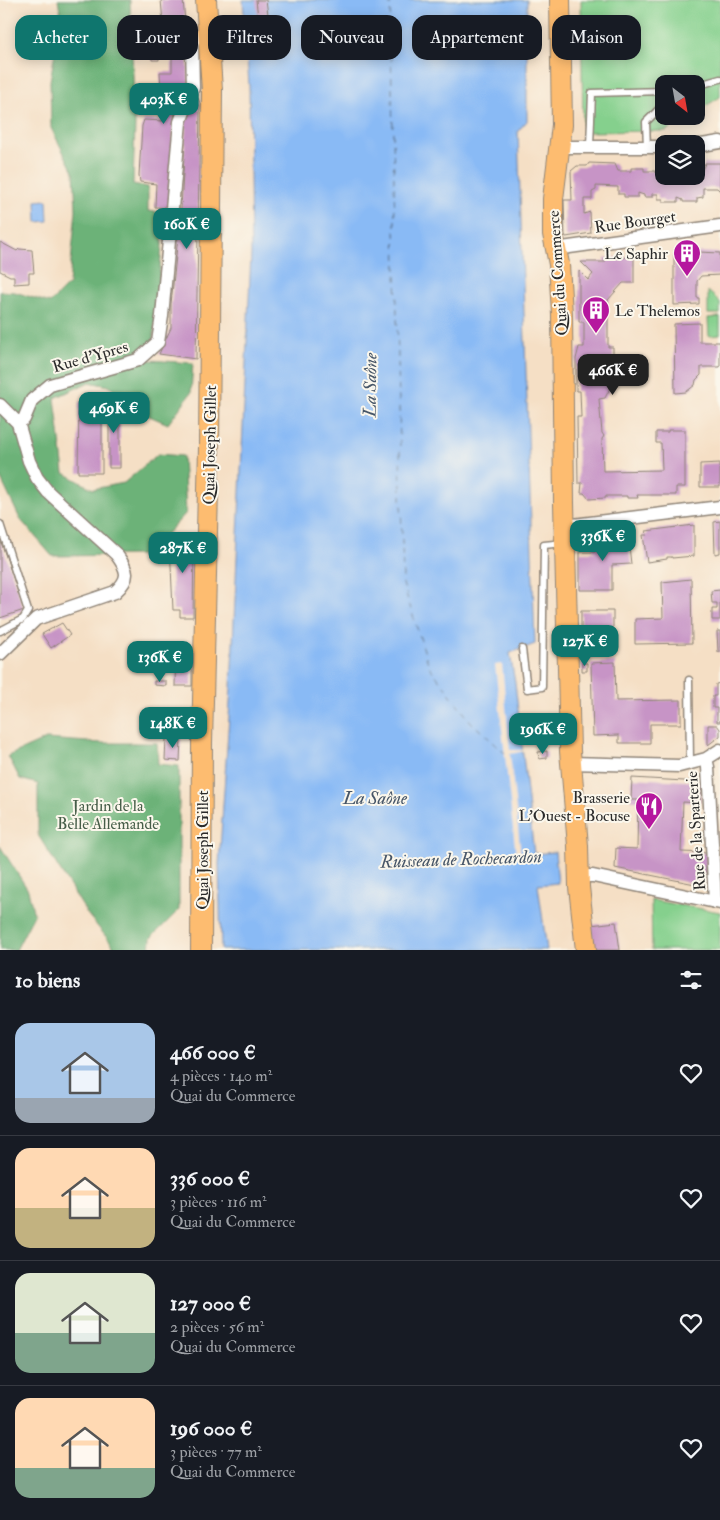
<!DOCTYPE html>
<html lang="fr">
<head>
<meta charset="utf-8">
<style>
  body { margin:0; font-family:"IM FELL Double Pica",serif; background:#242831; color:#f1f3f6; height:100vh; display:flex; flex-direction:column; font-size:19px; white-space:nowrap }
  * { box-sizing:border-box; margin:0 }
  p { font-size:16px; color:#9ea1a6 }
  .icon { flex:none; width:28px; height:28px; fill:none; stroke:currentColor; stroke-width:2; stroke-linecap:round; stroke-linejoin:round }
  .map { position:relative; height:950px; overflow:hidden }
  .drawer { display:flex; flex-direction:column; background:#171b24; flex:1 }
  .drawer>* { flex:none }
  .banner { position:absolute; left:15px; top:15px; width:690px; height:45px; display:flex; gap:10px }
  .needle { width:32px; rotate:149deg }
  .tools { position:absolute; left:655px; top:75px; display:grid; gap:10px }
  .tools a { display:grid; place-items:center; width:50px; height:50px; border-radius:10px; background:#171b24; box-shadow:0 2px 12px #0003; font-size:25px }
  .price { position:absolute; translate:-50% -42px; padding:0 11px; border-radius:10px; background:#0f766e; color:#fff; font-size:16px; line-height:32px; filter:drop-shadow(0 1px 2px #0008) }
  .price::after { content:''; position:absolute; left:50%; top:30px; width:15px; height:11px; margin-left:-8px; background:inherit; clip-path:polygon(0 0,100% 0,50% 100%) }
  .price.active { background:#222; color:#fff }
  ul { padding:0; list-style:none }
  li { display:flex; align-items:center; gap:15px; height:125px; padding:0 15px }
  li+li { border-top:1px solid #363941 }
  li span { display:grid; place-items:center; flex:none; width:140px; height:100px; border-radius:15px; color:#555 }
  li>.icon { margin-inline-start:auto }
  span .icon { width:60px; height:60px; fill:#fffc; stroke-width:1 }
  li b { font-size:21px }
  h2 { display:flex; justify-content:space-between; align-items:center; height:60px; padding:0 15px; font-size:21px }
  .pill { padding:0 18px; border-radius:15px; background:#171b24; box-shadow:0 2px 12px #0003; font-size:18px; line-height:45px }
  .pill.active { background:#0f766e; color:#fff }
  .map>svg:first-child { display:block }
  .green { fill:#85d08d; stroke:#587e5c }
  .forest { fill:#6cb278; stroke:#4c6e52 }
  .water { fill:#89baf5; stroke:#5a7290 }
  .pier { fill:#f5dfc5 }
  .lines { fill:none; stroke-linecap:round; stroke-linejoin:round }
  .ferry { stroke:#475668; stroke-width:1; stroke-dasharray:6 5; stroke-linecap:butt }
  .building { fill:#c794c6 }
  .service-casing { stroke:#908578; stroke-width:9 }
  .minor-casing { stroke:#908578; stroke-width:15 }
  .primary-casing { stroke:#908578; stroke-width:22 }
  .service { stroke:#fff; stroke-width:6 }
  .minor { stroke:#fff; stroke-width:12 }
  .primary { stroke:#fdbc6f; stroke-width:20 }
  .labels { text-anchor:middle; stroke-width:4; stroke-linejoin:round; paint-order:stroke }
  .street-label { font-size:16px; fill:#2b2b2b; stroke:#fbf7ec }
  .poi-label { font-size:16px; fill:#2b2b2b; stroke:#fbf7ec; text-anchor:end }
  .park-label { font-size:16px; fill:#465d48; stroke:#fbf7ec }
  .water-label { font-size:18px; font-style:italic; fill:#475668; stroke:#fbf7ec }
</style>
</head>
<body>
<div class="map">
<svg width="720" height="950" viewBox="0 0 720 950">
  <rect width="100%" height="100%" fill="#fbf7ec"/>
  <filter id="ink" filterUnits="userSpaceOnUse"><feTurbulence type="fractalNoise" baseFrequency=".02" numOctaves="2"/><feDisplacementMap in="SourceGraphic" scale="10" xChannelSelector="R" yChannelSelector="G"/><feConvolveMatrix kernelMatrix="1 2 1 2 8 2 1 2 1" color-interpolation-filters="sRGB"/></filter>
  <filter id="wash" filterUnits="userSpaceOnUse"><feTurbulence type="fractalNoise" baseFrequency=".0096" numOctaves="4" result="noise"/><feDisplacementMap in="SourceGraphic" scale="20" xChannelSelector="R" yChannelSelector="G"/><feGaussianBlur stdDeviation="1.12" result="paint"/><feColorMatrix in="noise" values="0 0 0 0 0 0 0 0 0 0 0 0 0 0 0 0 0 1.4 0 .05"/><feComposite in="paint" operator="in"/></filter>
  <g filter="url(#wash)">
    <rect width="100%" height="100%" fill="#f5dfc5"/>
    <path class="green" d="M581,0H720V97L696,112V84H664V116H689L666,131L583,132Z
      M708,291L720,302V314H708Z
      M720,317V335L709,336L708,318Z
      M651,900L720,912V950H652Z"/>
    <path class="forest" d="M58,0H130L135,124L133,184L148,187V211L165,213L154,334L149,360L193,363L191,393L168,424L138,411L109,386L89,382L55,398L64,473L93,489L124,483L158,454L183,456L186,513L164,537L144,555L52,556L20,519L0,477V291L15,292L50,303L69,284L76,210L74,173L51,128L50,81L61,17Z
      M46,739L102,743H157L158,764L179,766V910L151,938L150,950H112L113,945L88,915L38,835V784L20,779L8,756Z
      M0,846L28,890L34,915L16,950H0Z"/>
    <path class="water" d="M243,0H527V121L518,131L535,644L510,653L515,683L534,854L555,852L558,883L538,885L547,950H221L219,864L231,687L251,254L249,85Z
      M47,200L48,221L37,222L36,201Z"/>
    <path class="pier" d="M502,664L510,750H525V751L510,754L521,855L516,856L495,665Z"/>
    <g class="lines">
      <path class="ferry" d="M390,0L403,584L429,666L471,722L505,753"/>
    </g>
    <g id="blocks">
      <path class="building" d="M161,0H183L186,32L164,34Z
        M256,0H266L270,29L265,34L260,30L259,26Z
        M187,44L189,85L182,101H175L169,208L155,207L156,184L140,182L139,175L142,126L144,120L163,121L160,72H172V56H159V60H152L151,51H159V46Z
        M195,98H198L200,103L196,359L159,354L171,328V304L181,208L186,122Z
        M589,163L615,164L618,171H631V168H644V171H655L658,176H697V173H701L705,163H720V191L717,188H703V197L697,198V202H683V200L678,198V202H663V199H658V194H652V197H644V195L638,193V197H624V194H618V187L596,186V190L592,192V199H584V214L590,212L591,233L566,237L565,235L564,200H572L571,171L577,166H587Z
        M0,242L17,251L19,249L32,250L34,273H29V283L14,284V276H10L0,271Z
        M699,252L720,253V275L701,276L697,281V298H699V304L674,305V253H685V254H699Z
        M634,257V283H623L608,300V347H613V382L605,398L599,399L602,433L604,436L602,439L603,471L662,470L661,443H656V432H668V430H685V487H676V495H637L638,498H627V496H606V498L589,499L584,493H581L582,483H578L577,417H581L580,391H576V359L579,347H584V322H579V271L588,280L593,274L581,262H605V258Z
        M700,323V342H720V367H701V375L696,380L695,385L686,392L675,393L674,324Z
        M109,401H120V468H109Z
        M79,402H102V473H78Z
        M720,463V487H700V464Z
        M720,521V553L715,554L714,522Z
        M694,525V556L672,558V557H667V559L647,562L643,535H647L646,531Z
        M623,533L624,538L628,537L631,564L612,565V590H580V552H595V550H593L592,537Z
        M194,535L193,617H180V610H173L170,544L173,537Z
        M0,539L24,610L0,618Z
        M691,579L692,643L635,644V619L663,618L662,582Z
        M720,590V620H712V609H717V603H712L711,591Z
        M581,611H613V649H581Z
        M62,623L70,635L51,648L42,634Z
        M717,631H720V652H718Z
        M176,648L192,649V686H175Z
        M615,662L616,701L681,700V724H650V743H619V735L593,736L591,663Z
        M582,663H587V671H582Z
        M154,681H166V686L154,685Z
        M720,683V722H717V708H713V696H716V684Z
        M708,725H717L720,729V736L708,745Z
        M174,738H181L180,761L165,760L166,739Z
        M547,751V758L539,759L538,752Z
        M632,778L702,782L700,803L683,802L681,852L707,853L705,886L615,868L616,848L637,849L638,800H631Z
        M616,922L620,950H594L591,925Z"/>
    </g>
  </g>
  <g filter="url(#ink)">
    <use href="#blocks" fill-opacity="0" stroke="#908578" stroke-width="1"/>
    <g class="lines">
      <g class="service-casing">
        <path id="service" d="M696,86L720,79
          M590,146L592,93L664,91
          M647,147L646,122L664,104
          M0,524L28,611L23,619L0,631
          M522,649L527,689L542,687L544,545L564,543
          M689,680L690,763"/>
      </g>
      <g class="minor-casing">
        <path id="minor" d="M162,40L200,36
          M696,146L720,142
          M559,147H664
          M555,249L720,226
          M0,405L18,423L24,419L32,400L50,385L138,360L158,342L162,316L180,122L193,88L192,44L194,38
          M565,526L720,507
          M0,654L36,619L115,592C131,578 128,570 116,554L48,492L37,478L29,461L18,423
          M706,759L708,767L715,902
          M571,763L679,766L706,759L720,750
          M578,876H593L720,903"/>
      </g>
      <g class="primary-casing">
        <path id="primary" d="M560,0L562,125L553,199V234L559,264L562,314L564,503L570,751L578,846L579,887L586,950
          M201,950L202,743L209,447L212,90L206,0"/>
      </g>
      <use href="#service" class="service"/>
      <use href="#minor" class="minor"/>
      <use href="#primary" class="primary"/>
    </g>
  </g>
  <defs>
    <g id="building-pin" transform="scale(1.4375)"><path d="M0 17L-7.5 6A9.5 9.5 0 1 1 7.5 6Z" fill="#b5179e" stroke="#fbf7ec"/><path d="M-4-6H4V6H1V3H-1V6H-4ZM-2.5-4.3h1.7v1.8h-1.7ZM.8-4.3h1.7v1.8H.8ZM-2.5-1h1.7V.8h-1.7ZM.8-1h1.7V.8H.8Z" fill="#fff"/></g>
    <g id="restaurant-pin" transform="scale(1.4375)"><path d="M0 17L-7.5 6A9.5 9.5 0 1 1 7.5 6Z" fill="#b5179e" stroke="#fbf7ec"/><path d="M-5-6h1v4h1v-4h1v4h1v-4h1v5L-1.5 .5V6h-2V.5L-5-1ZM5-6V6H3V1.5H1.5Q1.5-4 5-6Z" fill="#fff"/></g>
  </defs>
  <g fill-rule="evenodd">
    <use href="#building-pin" x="687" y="253"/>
    <use href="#building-pin" x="596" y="310"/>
    <use href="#restaurant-pin" x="649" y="806"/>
  </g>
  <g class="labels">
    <g class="street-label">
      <text transform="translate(635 221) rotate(-8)" y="6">Rue Bourget</text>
      <text transform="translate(557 273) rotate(-94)" y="6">Quai du Commerce</text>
      <text transform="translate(90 356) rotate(-16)" y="6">Rue d'Ypres</text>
      <text transform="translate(209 445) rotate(-89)" y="6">Quai Joseph Gillet</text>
      <text transform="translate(695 831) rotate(-94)" y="6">Rue de la Sparterie</text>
      <text transform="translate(202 850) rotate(-90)" y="6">Quai Joseph Gillet</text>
    </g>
    <g class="poi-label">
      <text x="668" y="259">Le Saphir</text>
      <text x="615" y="316" text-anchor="start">Le Thelemos</text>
      <text x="630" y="803">Brasserie<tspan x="630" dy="18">L'Ouest - Bocuse</tspan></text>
    </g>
    <g class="park-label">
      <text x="108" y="811">Jardin de la<tspan x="108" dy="18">Belle Allemande</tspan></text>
    </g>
    <g class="water-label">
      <text transform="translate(370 385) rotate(-89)" y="6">La Saône</text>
      <text x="375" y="804">La Saône</text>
      <text transform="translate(461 859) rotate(-2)" y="6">Ruisseau de Rochecardon</text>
    </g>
  </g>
</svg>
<div class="tools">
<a><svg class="needle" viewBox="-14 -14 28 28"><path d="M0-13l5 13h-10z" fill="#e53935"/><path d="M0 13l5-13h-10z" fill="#9ea1a6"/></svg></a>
<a><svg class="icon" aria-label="layers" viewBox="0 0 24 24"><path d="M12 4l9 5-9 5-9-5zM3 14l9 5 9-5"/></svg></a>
</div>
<b class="price" style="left:164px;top:125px">403K €</b>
<b class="price" style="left:187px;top:250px">160K €</b>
<b class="price active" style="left:613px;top:396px">466K €</b>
<b class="price" style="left:114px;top:434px">469K €</b>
<b class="price" style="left:603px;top:562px">336K €</b>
<b class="price" style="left:183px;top:574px">287K €</b>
<b class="price" style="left:585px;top:667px">127K €</b>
<b class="price" style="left:160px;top:683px">136K €</b>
<b class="price" style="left:173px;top:749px">148K €</b>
<b class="price" style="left:543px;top:755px">196K €</b>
<div class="banner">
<a class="pill active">Acheter</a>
<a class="pill">Louer</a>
<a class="pill">Filtres</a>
<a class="pill">Nouveau</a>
<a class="pill">Appartement</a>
<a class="pill">Maison</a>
</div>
</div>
<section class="drawer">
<h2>10 biens<svg class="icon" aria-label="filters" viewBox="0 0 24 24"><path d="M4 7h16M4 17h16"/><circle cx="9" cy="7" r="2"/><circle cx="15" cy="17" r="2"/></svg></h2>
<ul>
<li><span style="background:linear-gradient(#a9c7e8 75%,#9aa5b1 0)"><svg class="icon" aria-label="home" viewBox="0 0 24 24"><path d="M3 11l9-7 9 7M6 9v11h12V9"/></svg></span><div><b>466 000 €</b><p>4 pièces · 140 m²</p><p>Quai du Commerce</p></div><svg class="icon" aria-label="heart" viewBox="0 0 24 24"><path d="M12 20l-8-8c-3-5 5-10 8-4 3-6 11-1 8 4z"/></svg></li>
<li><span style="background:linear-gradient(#ffd9b3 60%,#c2b280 0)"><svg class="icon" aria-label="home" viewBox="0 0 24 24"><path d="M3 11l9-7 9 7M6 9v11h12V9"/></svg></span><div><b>336 000 €</b><p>3 pièces · 116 m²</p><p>Quai du Commerce</p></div><svg class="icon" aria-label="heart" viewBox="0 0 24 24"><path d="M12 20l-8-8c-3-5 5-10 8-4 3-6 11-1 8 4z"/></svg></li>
<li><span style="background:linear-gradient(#dfe7d0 60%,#7fa58c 0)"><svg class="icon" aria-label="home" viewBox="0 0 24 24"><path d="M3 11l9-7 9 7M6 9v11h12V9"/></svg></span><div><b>127 000 €</b><p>2 pièces · 56 m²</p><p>Quai du Commerce</p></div><svg class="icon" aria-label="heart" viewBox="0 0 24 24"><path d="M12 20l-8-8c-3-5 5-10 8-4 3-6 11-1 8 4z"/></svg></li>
<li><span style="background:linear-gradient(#ffd9b3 70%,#7fa58c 0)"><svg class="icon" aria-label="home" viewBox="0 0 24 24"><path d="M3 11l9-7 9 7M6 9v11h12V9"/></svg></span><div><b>196 000 €</b><p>3 pièces · 77 m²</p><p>Quai du Commerce</p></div><svg class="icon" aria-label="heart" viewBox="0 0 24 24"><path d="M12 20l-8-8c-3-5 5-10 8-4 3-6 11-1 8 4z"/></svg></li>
</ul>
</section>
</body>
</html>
